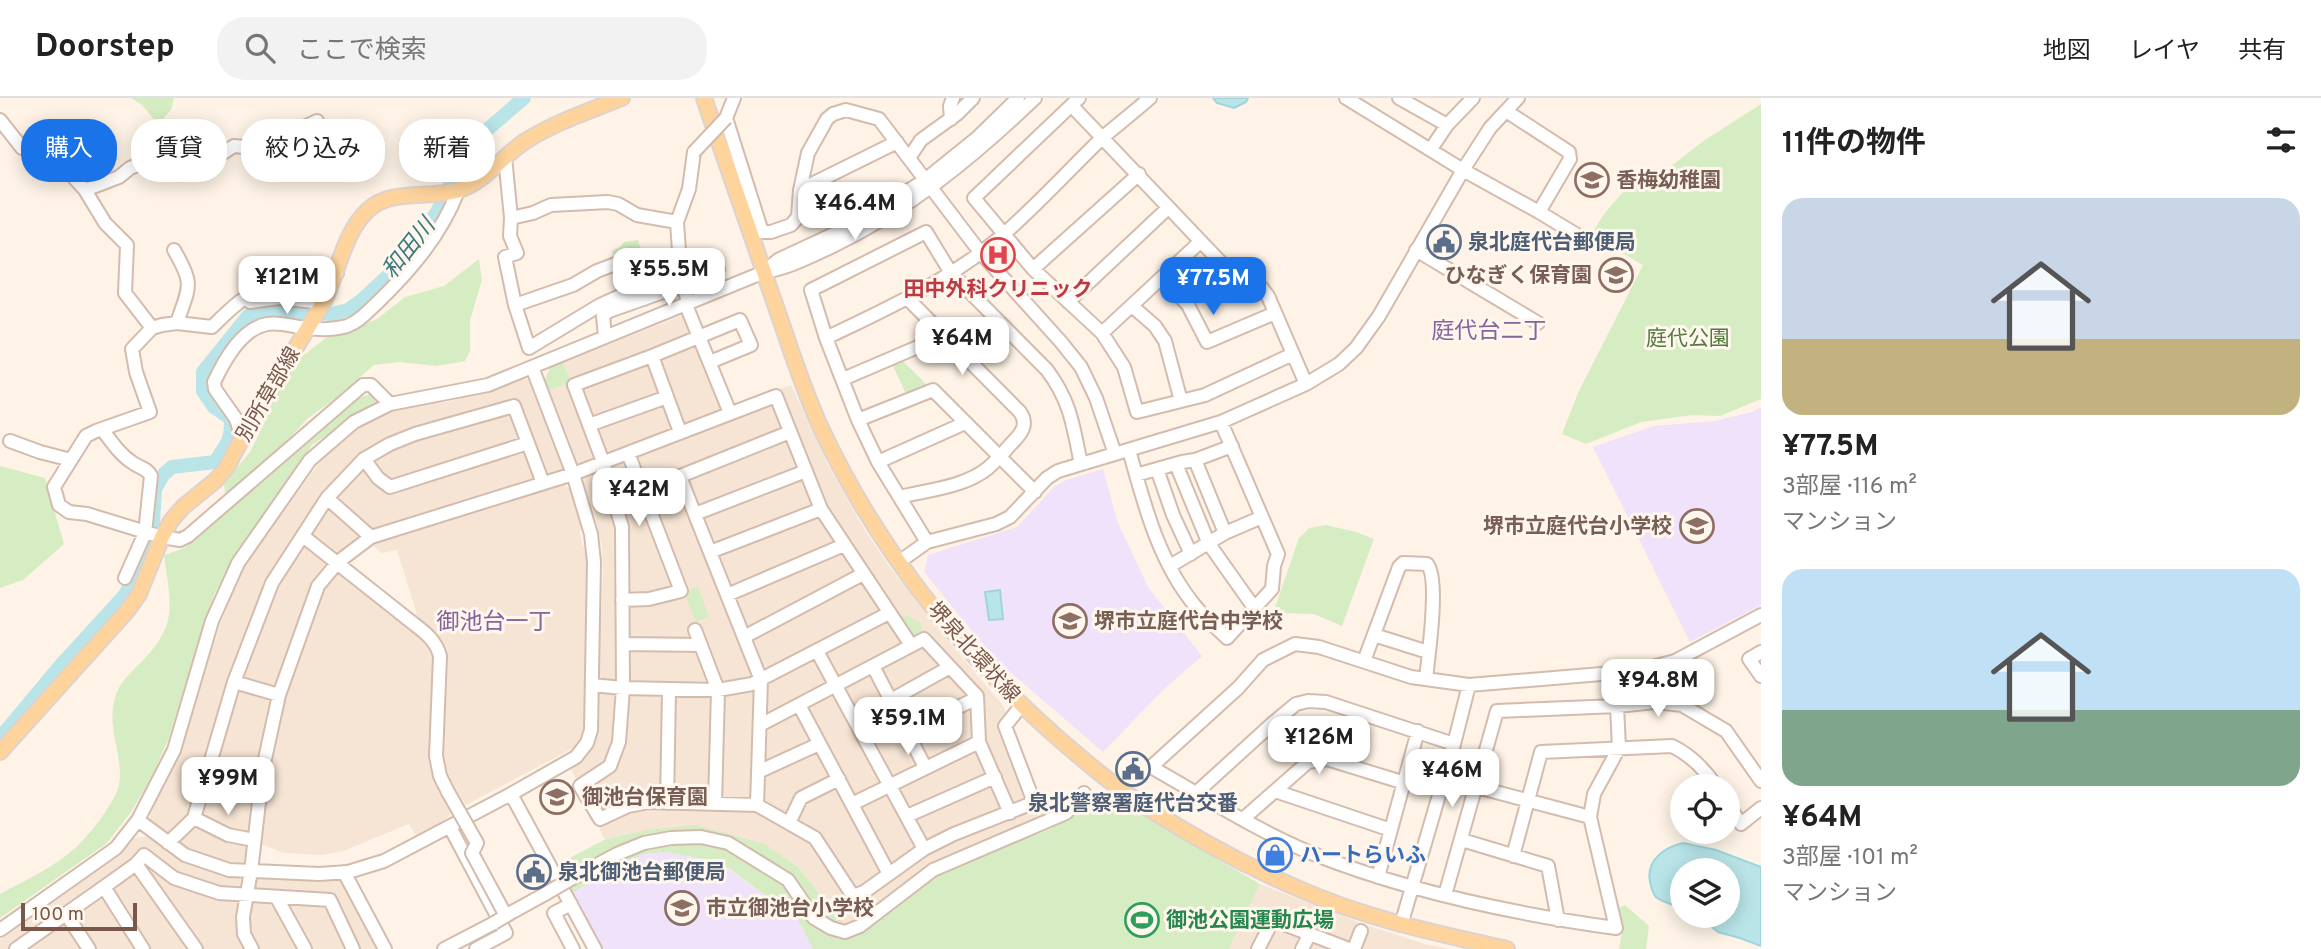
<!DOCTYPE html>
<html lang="ja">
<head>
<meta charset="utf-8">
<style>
  body { margin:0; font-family:Overpass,"Noto Sans JP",sans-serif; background:#f2f2f2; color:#222; height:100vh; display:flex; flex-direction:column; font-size:26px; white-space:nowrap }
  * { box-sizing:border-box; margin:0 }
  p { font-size:23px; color:#767676 }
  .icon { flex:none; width:38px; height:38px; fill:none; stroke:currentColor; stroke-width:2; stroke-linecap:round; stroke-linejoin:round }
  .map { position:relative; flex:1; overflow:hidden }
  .details { display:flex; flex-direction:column; background:#fff; width:560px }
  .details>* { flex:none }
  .banner { position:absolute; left:21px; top:21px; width:665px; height:63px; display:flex; gap:14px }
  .tools { position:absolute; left:1670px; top:676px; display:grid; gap:14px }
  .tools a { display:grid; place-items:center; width:70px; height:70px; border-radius:50%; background:#fff; box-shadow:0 4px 18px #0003; font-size:35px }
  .scale { position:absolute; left:21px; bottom:18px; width:116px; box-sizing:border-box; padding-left:7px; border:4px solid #795749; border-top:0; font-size:19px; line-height:24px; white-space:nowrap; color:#795749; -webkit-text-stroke:5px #fff7ee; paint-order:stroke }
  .price { position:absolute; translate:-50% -60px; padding:0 16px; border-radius:14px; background:#fff; color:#222; font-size:23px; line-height:46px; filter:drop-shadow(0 2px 4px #0008) }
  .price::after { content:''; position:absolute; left:50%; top:42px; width:21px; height:16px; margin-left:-10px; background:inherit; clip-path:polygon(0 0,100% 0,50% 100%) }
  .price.selected { background:#1a73e8; color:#fff }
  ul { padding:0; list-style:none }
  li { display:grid; align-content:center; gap:14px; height:371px; padding:0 21px }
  li span { display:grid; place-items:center; height:217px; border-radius:21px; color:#555 }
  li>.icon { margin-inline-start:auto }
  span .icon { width:126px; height:126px; fill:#fffc; stroke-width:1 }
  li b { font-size:30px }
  h2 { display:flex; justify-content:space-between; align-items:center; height:84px; padding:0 21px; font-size:30px }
  .tag { padding:0 24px; border-radius:28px; background:#fff; box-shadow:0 4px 18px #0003; font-size:24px; line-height:63px }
  .tag.selected { background:#1a73e8; color:#fff }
  header { display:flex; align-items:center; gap:42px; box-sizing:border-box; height:98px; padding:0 35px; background:#fff; border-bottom:2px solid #e0e0e0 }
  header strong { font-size:33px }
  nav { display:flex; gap:38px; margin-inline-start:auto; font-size:24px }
  .search { width:490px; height:63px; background:#f2f2f2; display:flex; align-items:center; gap:18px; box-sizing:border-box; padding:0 24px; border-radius:28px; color:#767676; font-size:26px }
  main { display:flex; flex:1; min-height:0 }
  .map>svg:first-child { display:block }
  .residential { fill:#f6e5d4 }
  .education { fill:#f0e2fa }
  .green { fill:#d6edc3 }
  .water { fill:#b9e5e9; stroke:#9ed5db; stroke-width:2 }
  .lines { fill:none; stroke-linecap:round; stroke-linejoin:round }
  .river { stroke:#b9e5e9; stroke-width:14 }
  .minor-casing { stroke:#d3bcad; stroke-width:16 }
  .major-casing { stroke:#dcd3d0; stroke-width:18 }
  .minor { stroke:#fff; stroke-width:12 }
  .major { stroke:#ffd49c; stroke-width:14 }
  .minor-bridge-casing { stroke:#d3bcad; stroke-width:16; stroke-linecap:butt }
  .minor-bridge { stroke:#fff; stroke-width:12 }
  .labels { text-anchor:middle; stroke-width:6; stroke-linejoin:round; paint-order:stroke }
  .education-label { font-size:21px; font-weight:bold; fill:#785e54; stroke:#fff7ee; text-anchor:start }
  .service-label { font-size:21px; font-weight:bold; fill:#4e5e75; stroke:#fff7ee; text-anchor:start }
  .health-label { font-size:21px; font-weight:bold; fill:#be3a42; stroke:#fff7ee }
  .park-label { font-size:21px; fill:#527a3d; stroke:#fff7ee }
  .street-label { font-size:21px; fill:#795749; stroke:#fff7ee }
  .shop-label { font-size:21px; font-weight:bold; fill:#366cbe; stroke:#fff7ee; text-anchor:start }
  .leisure-label { font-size:21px; font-weight:bold; fill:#27864d; stroke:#fff7ee; text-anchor:start }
  .water-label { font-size:23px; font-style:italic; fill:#3b787f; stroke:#fff7ee }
  .neighbourhood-label { font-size:23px; fill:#86649c; stroke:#fff7ee }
</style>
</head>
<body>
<header>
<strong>Doorstep</strong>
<div class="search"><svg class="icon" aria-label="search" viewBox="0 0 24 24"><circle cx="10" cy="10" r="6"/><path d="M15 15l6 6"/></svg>ここで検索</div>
<nav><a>地図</a><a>レイヤ</a><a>共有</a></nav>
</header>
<main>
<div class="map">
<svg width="1761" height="851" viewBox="0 0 1761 851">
  <rect width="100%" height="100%" fill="#fef3e6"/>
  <path class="residential" d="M696,212L734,307L791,287L829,368L864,431L889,468L947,542L1003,607L1047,724L963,755L868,816L847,826L842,825L799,770L605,742L571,671L586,658L592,648L596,633L603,477L602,450L595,417L544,281L550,270Z
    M521,281H530L563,366L562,385L572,392L581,420L580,435L582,445L591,467L584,634L575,649L466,707L443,675L441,667L442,561L434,534L409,518L417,516L397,452L381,455L371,445L353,457L340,472L411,528L432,549L436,569L432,638L434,666L436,675L454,712L445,722L416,738L409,726L343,753L322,757L284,755L258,745L256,769H231L200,760L149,724L151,715L181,650L220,527L242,473L253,452L324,359L356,332L393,313L429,305L448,304Z
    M141,739H151L173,757L228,778L341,782L377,851H0V842L114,761L134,740Z
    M1260,786L1360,825L1428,847L1451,851H1229Z"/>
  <path class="education" d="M1761,309V507L1690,544L1593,349L1654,328L1715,323L1752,314Z
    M1103,371L1118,425L1148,489L1202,558L1162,593L1103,654L995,561L924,474L928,457L1017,429L1054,389L1064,383Z
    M665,754L710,762L729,771L798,822L813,851H604L573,795L606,773L643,756Z"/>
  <path class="green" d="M131,0H174L171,12L158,26L142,7Z
    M1761,6V301L1720,318L1692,317L1641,324L1586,346L1562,336L1578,295L1643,167L1591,137L1604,116L1622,95L1666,72L1702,44Z
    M638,142L644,159L630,163L615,161L612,153L620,149L624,144Z
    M479,161L482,182L470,222V253L465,263L436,268L399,264L374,267L336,300L308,320L257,375L225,396L224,385L250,354L264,326L274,300L300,260L331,236L356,230L377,221L405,199L444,188Z
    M902,262L929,289L907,298L892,266Z
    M563,265L571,284L549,292L545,282L550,270Z
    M370,296L377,303L312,347L215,494L168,642L152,679L131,714L107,745L0,820V796C48,770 72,762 104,716C112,703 120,693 120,677C120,648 105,624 117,594C122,581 135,571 144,561C179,525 170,503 164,457L185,450L296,352L302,350C320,328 343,304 370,296Z
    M0,368L45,380L64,446L23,482L0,490Z
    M1326,427L1356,434L1374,441L1342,528L1314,516L1273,515L1299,440L1309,430Z
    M698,489L709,519L696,524L684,494Z
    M906,517L920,525L923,537L912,541L898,518Z
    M1317,633L1330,638L1326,657L1308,660L1293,644L1305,634Z
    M1103,694L1260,786L1229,851H813L798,822L730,771L710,762L665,754L644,756L606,773L573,795L558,766L604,742L647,732L695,727L765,746L799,770L842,825L869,829L934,777L1046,733L1076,717Z
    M1625,807L1649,828L1646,851H1619L1622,834L1616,812Z"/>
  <path class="water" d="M1213,0H1248L1246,4L1234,10L1217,5Z
    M1000,492L1003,521L989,522L985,494Z
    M1683,745L1716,752L1761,769V848L1740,840L1718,834L1698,817H1727V772H1682V810C1674,807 1662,804 1656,799C1652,795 1651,788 1650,783C1646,762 1665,749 1683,745Z"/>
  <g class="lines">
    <path class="river" d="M0,640L60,568L124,498L139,473L148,449L153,425L155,391L163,377L172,369L215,364C225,348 234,339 230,320L214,309L203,293V274L248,218L283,213L332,216L348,212L362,202L403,164L437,114L465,56L488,31L524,0"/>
    <g class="minor-casing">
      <path id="minor" d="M734,0L726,20L762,134H771L791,127L798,119L800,92L808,55L827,21L833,16L846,12L879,21L980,154L1061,244L1081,269L1096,300L1115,356
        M1079,0L974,100L1033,171L1102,235L1124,269L1137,314L1205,297L1293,256
        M1346,0L1463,72L1539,114L1587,143
        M1399,0L1447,27
        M1072,8L1230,174L1261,189L1268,198L1306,286
        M1506,13L1569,54L1570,61L1539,114
        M951,21L950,8L953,0
        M0,22L22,50L59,63L85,92L105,125L127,147L125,195L152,230
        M1431,51L1447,27L1473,0
        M505,59L511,120L533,115L551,107L608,104L618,106L637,117L677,124
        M909,60L921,42L957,16L973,0
        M85,92L119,79L130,70L154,60L190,65L223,55L234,48L265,51L272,48L283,39L317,23
        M800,92L897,44
        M511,120L510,138L517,155L505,159L515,207L529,250L600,207L638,190
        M174,152C195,188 189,188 177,225
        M1416,152L1538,225
        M1033,171L1139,76
        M764,174L778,162L855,126L925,82L977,40L1018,0
        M337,175C324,173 319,181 307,185C297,188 285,184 274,187C249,192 230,211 212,229L177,225L162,227L152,230L132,251L136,274L150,314L96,333L86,338L54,389L59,407L69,414L87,416L162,439L180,442L188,438L363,287H371L390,306
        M1163,180L1188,207L1207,244L1275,215
        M250,204L279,200L323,205
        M1068,204L1168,110
        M689,206L681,182L677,124L689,91L694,54
        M515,207L573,187L597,173L626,162L644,201
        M686,207L730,315
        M1132,208L1155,228L1165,243L1181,303
        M1102,235L1200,144
        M605,239L603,218L609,213L663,194L718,171
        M826,240C888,210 953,181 1005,135C1039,105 1069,72 1101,41C1117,27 1134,14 1150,0
        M652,258L740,222L751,247L710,264
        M843,281L927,245L940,233
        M858,322L878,364L927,444
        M589,327L667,299
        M102,331C111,343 120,357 133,365C140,370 147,370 151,378L145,435L125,480
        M680,334L652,258L574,287L603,364L622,429L623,590L619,644L610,668L580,688L600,721L628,708L649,704L757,707L815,740L853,798L864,794L924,751L954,736L1030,706L1032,699L1005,628L1021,608
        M242,340L236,321L215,291L214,284C224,263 241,231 267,226C277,224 288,227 299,229C316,231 330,233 347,228C359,224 367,214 377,205C411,172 441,137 458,93
        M10,343L40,354L71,362
        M1129,352C1144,406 1159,465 1196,509C1205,520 1217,530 1227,540L1272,491L1274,468L1278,456L1221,324
        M364,361L378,380L390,389L528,345
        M1195,362L1225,435
        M878,364L965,325
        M1176,366L1209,446L1255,511
        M1157,371L1173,417L1191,456
        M1136,377L1182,364L1195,362L1232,348
        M680,379L761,582L757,707
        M643,393L790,334
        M1035,394L933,292L858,322L826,240L811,192L926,134L951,175L1047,272C1071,304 1073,328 1081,366
        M900,399C928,392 965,389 988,370C996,363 1004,354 1011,346C1021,336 1029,327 1020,314L907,200
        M327,400L371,439
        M695,416L806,373
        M303,438L414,526C426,535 436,543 440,558L436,658L440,678L448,694
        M710,454L821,411
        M899,464L927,444L996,426L1010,419L1047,380L1058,373L1221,324L1306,286L1339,266L1356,250L1379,218L1463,72L1490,30L1518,0
        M1170,468L1225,435L1262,419
        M727,497L844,447
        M622,502L649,501L681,493L628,355
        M695,532L718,592L715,706
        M1374,537L1428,554
        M744,539L863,476
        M623,546L701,547
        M817,553L924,751
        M1761,554L1749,561L1761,578
        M1364,563L1399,469L1403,465L1427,466C1440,480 1428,560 1426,581
        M873,568L925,669
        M1637,573L1617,608L1619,650L1594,696L1590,719L1616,830C1513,816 1409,794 1311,755C1256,732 1204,699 1151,669L1238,590L1263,562L1295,546L1319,549L1411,579L1469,587L1637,573L1675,563L1761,517
        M234,584L279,597
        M592,587L623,590L718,592L752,586L889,515
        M891,602L950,569
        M799,607L889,776
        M760,627L924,541L977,598L979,644L1010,715
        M907,634L977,600
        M758,674L819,646
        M1477,689L1590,719
        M1275,693L1391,732
        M1196,695L1273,625L1296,606L1308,603L1326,604L1454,646
        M511,696L595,851
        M667,705L669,592
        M1727,705L1741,726L1761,710
        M852,706L979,644
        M907,718L995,679
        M194,720L228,737L254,742
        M1243,721L1308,664L1327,661L1405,685
        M138,722L185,757L229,772L319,776L348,774L384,763L511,696L576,659L587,645L591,632L594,464L591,436L573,376L532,269
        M789,725L801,700L839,681
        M450,729L506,835L476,851
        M1462,742L1548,768L1558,822
        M168,745L194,720L234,584L272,485L327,400L364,361L390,346L415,336L514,308L543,385
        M1513,758L1541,654L1672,648C1689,656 1705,672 1716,688
        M136,766L196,851
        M344,774L385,851
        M1378,779L1418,633
        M569,782L617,756L644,745L671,740L701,739L728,745L788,782L814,820L831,830L845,834L860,828L933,772L1066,715L1084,695
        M104,789L143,851
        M1445,797L1497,613L1617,608L1655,604L1682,607L1726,633L1761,683
        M277,800L305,851
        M571,806L554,815L573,851
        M66,816L89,851
        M507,817L545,796
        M1401,827L1454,646L1469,587
        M0,832L116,750L138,722L174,652L212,523L238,465L310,362L354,324L390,306L488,287L764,174C788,170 807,160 829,150C910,111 970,62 1035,0
        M16,851L104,789L136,766L144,757L174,780L219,795L330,802L353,851
        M252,851L244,836L243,819L251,773L263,670L279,597L318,488L338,464L371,439L573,376L776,298L821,411L911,547
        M444,851L494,825
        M1258,851L1273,822L1349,851
        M1302,851L1309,837
        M1354,851L1361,833"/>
    </g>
    <g class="major-casing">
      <path id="major" d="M704,0C725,63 748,126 769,189C786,236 800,285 821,330C877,450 960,554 1059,641C1087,665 1116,690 1148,710C1195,740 1246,768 1297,790C1364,820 1435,835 1507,851
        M0,654L127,513L139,496L162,439L171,423L183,409L216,382L227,369L251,323L323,205C338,176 343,136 367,113C392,89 429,102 459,92C484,84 502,59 524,44C553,25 589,13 622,0"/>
    </g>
    <use href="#minor" class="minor"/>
    <use href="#major" class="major"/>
    <g class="minor-bridge-casing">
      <path id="minor-bridge" d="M694,54L726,20
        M448,694L477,745L472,755L506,818
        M545,796L569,782
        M494,825L512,814"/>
    </g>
    <use href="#minor-bridge" class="minor-bridge"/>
  </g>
  <defs>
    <g id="school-ring" transform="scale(1.75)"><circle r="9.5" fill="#fff7ee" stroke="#8d6e63" stroke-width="1.5"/><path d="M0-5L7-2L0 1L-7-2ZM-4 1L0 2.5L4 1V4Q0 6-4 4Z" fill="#8d6e63"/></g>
    <g id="civic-ring" transform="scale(1.75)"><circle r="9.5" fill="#fff7ee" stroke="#5c6f8a" stroke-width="1.5"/><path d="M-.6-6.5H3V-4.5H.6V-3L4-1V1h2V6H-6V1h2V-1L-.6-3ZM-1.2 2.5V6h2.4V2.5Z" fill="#5c6f8a"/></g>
    <g id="hospital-ring" transform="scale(1.75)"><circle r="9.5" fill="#fff7ee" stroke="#e0444e" stroke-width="1.5"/><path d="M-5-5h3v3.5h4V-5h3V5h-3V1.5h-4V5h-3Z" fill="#e0444e"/></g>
    <g id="shop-ring" transform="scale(1.75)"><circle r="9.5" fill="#fff7ee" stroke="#3f7fe0" stroke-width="1.5"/><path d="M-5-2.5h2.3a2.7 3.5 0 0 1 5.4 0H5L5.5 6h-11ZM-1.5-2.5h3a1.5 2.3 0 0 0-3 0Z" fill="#3f7fe0"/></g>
    <g id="stadium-ring" transform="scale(1.75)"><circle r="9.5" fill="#fff7ee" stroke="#2e9e5b" stroke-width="1.5"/><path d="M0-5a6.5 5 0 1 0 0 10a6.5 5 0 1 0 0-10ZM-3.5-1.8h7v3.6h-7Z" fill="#2e9e5b"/></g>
  </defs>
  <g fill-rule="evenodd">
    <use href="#school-ring" x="1592" y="82"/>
    <use href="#civic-ring" x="1444" y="144"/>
    <use href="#hospital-ring" x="998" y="157"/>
    <use href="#school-ring" x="1616" y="177"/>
    <use href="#school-ring" x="1697" y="428"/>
    <use href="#school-ring" x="1070" y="523"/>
    <use href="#civic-ring" x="1133" y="671"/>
    <use href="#school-ring" x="557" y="699"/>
    <use href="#shop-ring" x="1275" y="757"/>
    <use href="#civic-ring" x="534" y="774"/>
    <use href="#school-ring" x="682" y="810"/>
    <use href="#stadium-ring" x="1142" y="822"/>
  </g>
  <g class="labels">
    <g class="education-label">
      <text x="1616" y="89">香梅幼稚園</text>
      <text x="1592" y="184" text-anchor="end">ひなぎく保育園</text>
      <text x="1672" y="435" text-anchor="end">堺市立庭代台小学校</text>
      <text x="1094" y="530">堺市立庭代台中学校</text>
      <text x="582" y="706">御池台保育園</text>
      <text x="706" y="817">市立御池台小学校</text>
    </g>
    <g class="service-label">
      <text x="1468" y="151">泉北庭代台郵便局</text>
      <text x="1133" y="712" text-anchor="middle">泉北警察署庭代台交番</text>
      <text x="558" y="781">泉北御池台郵便局</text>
    </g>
    <g class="health-label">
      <text x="998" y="198">田中外科クリニック</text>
    </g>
    <g class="park-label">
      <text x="1688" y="247">庭代公園</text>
    </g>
    <g class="street-label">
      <text transform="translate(268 296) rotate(-60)" y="7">別所草部線</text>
      <text transform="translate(974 554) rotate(48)" y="7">堺泉北環状線</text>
    </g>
    <g class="shop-label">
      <text x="1300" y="764">ハートらいふ</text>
    </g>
    <g class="leisure-label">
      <text x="1166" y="829">御池公園運動広場</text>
    </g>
    <g class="water-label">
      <text transform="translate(408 150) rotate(-52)" y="8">和田川</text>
    </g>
    <g class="neighbourhood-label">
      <text x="1489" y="240">庭代台二丁</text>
      <text x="494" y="531">御池台一丁</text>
    </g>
  </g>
</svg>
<div class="tools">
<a><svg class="icon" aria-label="locate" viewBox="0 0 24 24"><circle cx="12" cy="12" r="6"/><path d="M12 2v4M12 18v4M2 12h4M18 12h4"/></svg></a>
<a><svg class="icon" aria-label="layers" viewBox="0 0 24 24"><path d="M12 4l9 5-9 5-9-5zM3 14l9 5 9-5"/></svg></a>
</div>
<div class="scale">100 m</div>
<b class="price" style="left:855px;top:144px">¥46.4M</b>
<b class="price" style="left:669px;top:210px">¥55.5M</b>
<b class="price" style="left:287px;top:218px">¥121M</b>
<b class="price selected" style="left:1213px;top:219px">¥77.5M</b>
<b class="price" style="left:962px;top:279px">¥64M</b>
<b class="price" style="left:639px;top:430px">¥42M</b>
<b class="price" style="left:1658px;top:621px">¥94.8M</b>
<b class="price" style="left:908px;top:659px">¥59.1M</b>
<b class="price" style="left:1319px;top:678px">¥126M</b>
<b class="price" style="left:1452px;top:711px">¥46M</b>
<b class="price" style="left:228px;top:719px">¥99M</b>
<div class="banner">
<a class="tag selected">購入</a>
<a class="tag">賃貸</a>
<a class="tag">絞り込み</a>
<a class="tag">新着</a>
</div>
</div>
<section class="details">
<h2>11件の物件<svg class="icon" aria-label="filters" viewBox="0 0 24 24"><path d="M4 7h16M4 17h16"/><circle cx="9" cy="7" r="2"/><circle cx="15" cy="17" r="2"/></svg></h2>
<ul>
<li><span style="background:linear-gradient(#c9d6e8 65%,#c2b280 0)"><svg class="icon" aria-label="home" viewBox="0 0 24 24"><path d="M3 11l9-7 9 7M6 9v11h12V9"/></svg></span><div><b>¥77.5M</b><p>3部屋 · 116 m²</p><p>マンション</p></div></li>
<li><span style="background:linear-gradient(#bfe0f5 65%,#7fa58c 0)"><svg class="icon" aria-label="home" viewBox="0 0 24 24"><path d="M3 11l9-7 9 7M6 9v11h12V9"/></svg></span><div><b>¥64M</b><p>3部屋 · 101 m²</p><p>マンション</p></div></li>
</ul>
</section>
</main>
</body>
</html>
